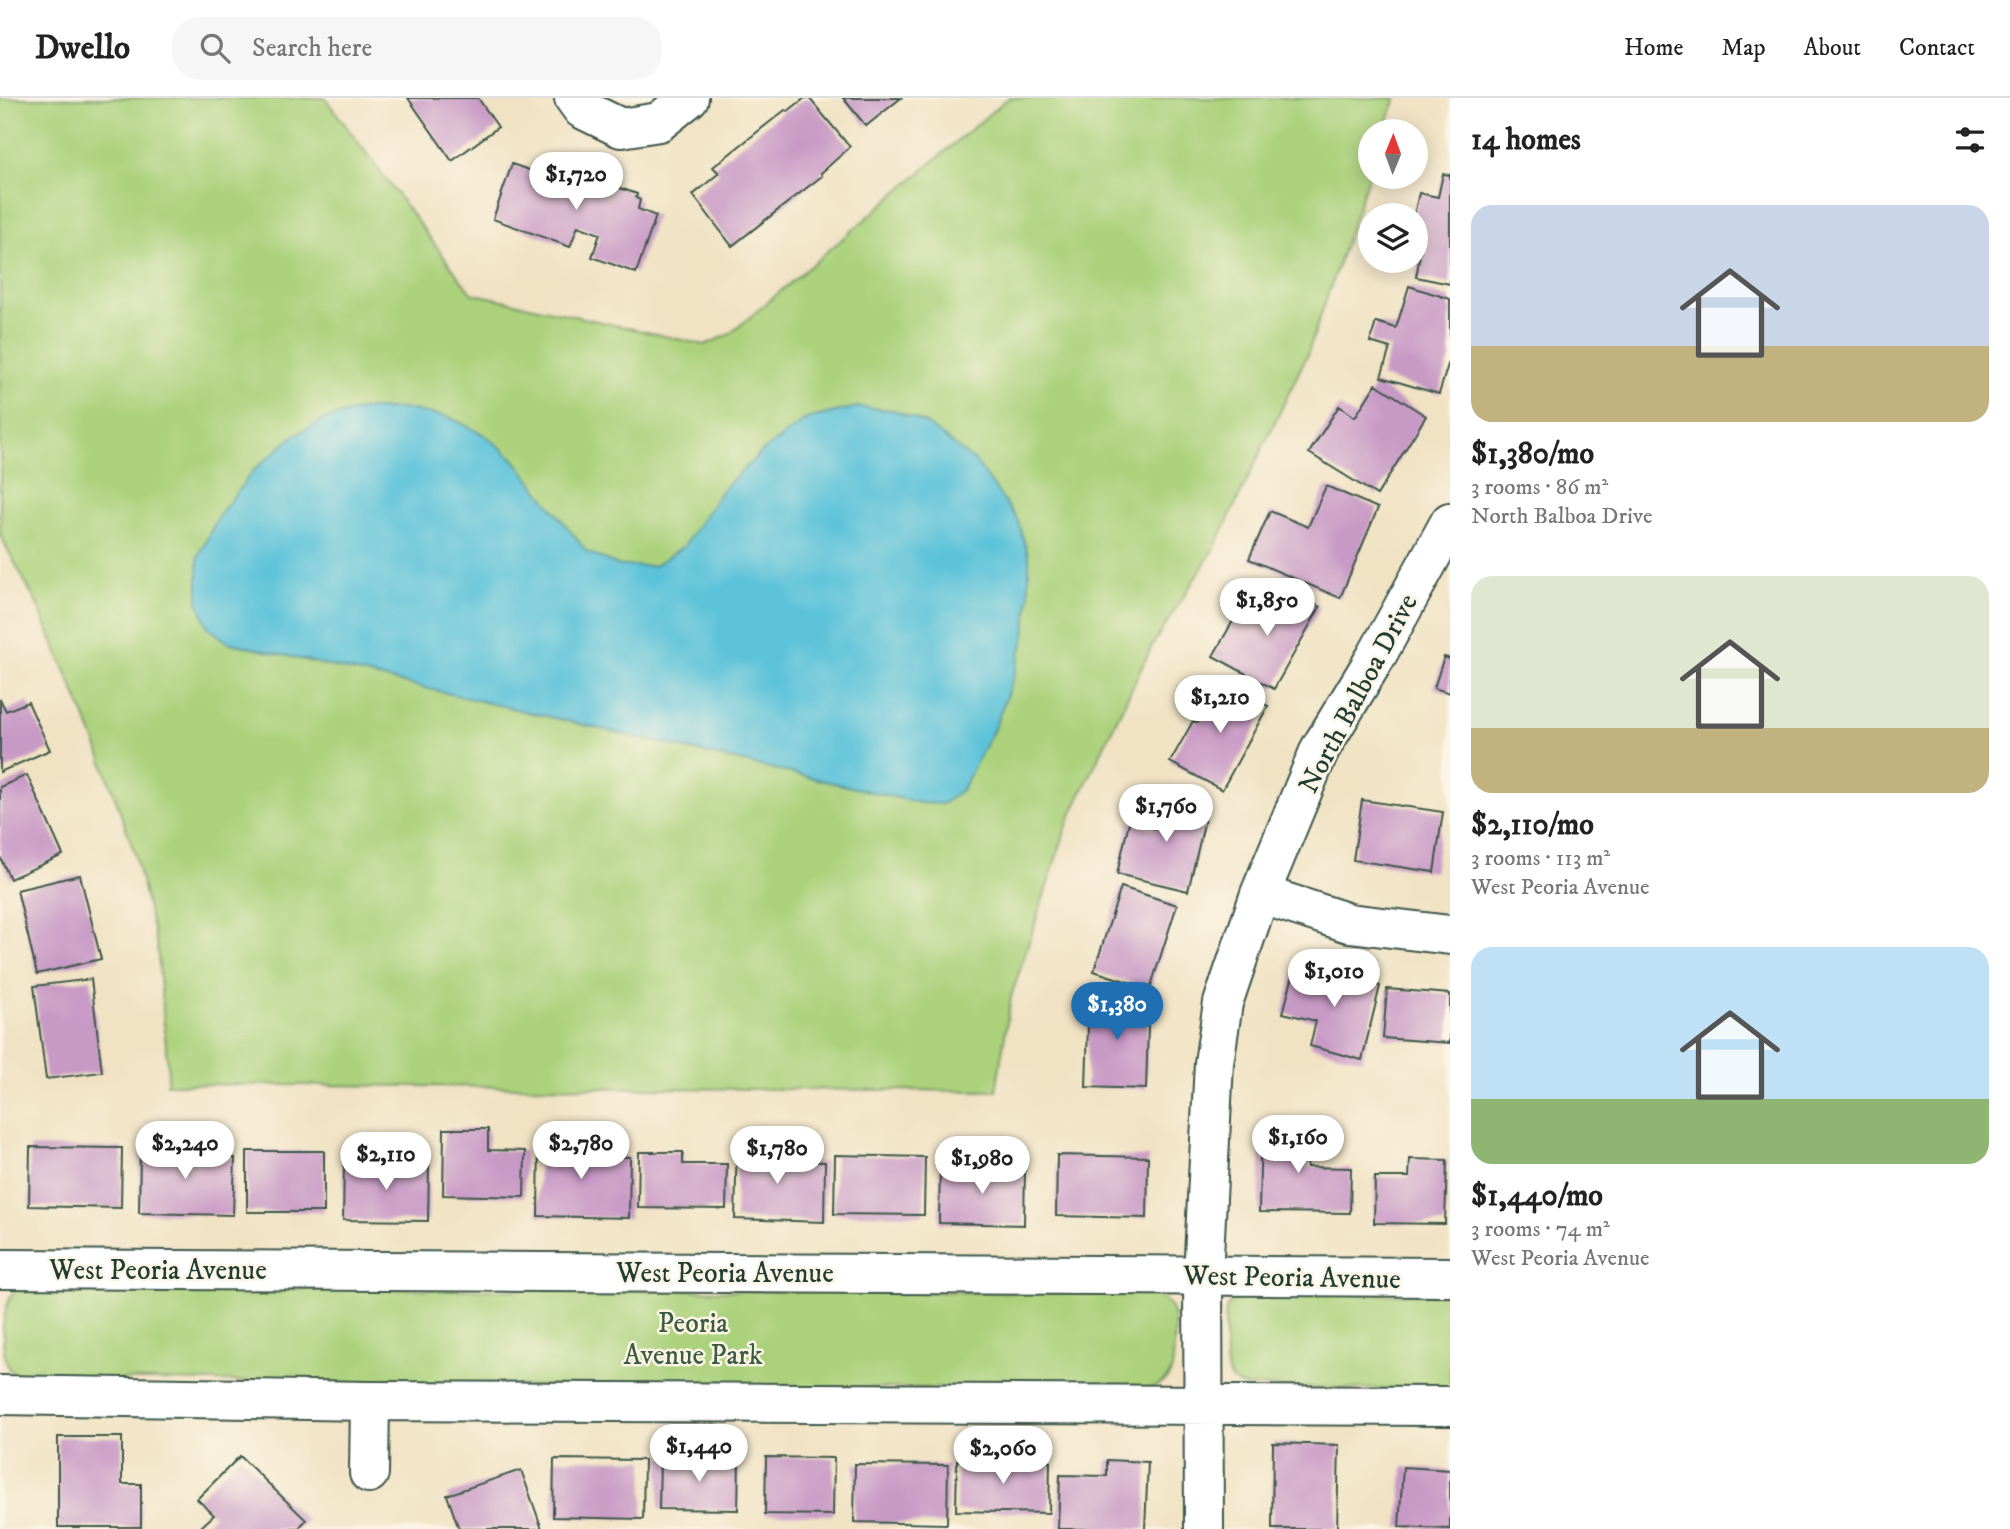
<!DOCTYPE html>
<html lang="en">
<head>
<meta charset="utf-8">
<style>
  body { margin:0; font-family:"IM FELL DW Pica",serif; background:#f6f6f6; color:#222; height:100vh; display:flex; flex-direction:column; font-size:26px; white-space:nowrap }
  * { box-sizing:border-box; margin:0 }
  p { font-size:23px; color:#767676 }
  .icon { flex:none; width:38px; height:38px; fill:none; stroke:currentColor; stroke-width:2; stroke-linecap:round; stroke-linejoin:round }
  .map { position:relative; flex:1; overflow:hidden }
  .details { display:flex; flex-direction:column; background:#fff; width:560px }
  .details>* { flex:none }
  .needle { width:46px; rotate:1deg }
  .controls { position:absolute; left:1358px; top:21px; display:grid; gap:14px }
  .controls a { display:grid; place-items:center; width:70px; height:70px; border-radius:50%; background:#fff; box-shadow:0 4px 18px #0003; font-size:35px }
  .price { position:absolute; translate:-50% -60px; padding:0 16px; border-radius:24px; background:#fff; color:#222; font-size:23px; line-height:46px; filter:drop-shadow(0 2px 4px #0008) }
  .price::after { content:''; position:absolute; left:50%; top:42px; width:21px; height:16px; margin-left:-10px; background:inherit; clip-path:polygon(0 0,100% 0,50% 100%) }
  .price.on { background:#1f6fb2; color:#fff }
  ul { padding:0; list-style:none }
  li { display:grid; align-content:center; gap:14px; height:371px; padding:0 21px }
  li span { display:grid; place-items:center; height:217px; border-radius:21px; color:#555 }
  li>.icon { margin-inline-start:auto }
  span .icon { width:126px; height:126px; fill:#fffc; stroke-width:1 }
  li b { font-size:30px }
  h2 { display:flex; justify-content:space-between; align-items:center; height:84px; padding:0 21px; font-size:30px }
  header { display:flex; align-items:center; gap:42px; box-sizing:border-box; height:98px; padding:0 35px; background:#fff; border-bottom:2px solid #e0e0e0 }
  header strong { font-size:33px }
  nav { display:flex; gap:38px; margin-inline-start:auto; font-size:24px }
  .search { width:490px; height:63px; background:#f6f6f6; display:flex; align-items:center; gap:18px; box-sizing:border-box; padding:0 24px; border-radius:28px; color:#767676; font-size:26px }
  main { display:flex; flex:1; min-height:0 }
  .map>svg:first-child { display:block }
  .green { fill:#abd17b; stroke:#658758; stroke-width:2 }
  .water { fill:#5bc2d9; stroke:#3d8086; stroke-width:2 }
  .building { fill:#c799c5 }
  .lines { fill:none; stroke-linecap:round; stroke-linejoin:round }
  .minor-casing { stroke:#3e5649; stroke-width:42 }
  .minor { stroke:#fff; stroke-width:38 }
  .labels { text-anchor:middle; stroke-width:5; stroke-linejoin:round; paint-order:stroke }
  .street-label { font-size:28px; fill:#1f3d34; stroke:#fcf5e5 }
  .park-label { font-size:28px; fill:#3b5b42; stroke:#fcf5e5 }
</style>
</head>
<body>
<header>
<strong>Dwello</strong>
<div class="search"><svg class="icon" aria-label="search" viewBox="0 0 24 24"><circle cx="10" cy="10" r="6"/><path d="M15 15l6 6"/></svg>Search here</div>
<nav><a>Home</a><a>Map</a><a>About</a><a>Contact</a></nav>
</header>
<main>
<div class="map">
<svg width="1450" height="1431" viewBox="0 0 1450 1431">
  <rect width="100%" height="100%" fill="#fcf5e5"/>
  <filter id="ink" filterUnits="userSpaceOnUse"><feTurbulence type="fractalNoise" baseFrequency=".0143" numOctaves="2"/><feDisplacementMap in="SourceGraphic" scale="14" xChannelSelector="R" yChannelSelector="G"/><feConvolveMatrix kernelMatrix="1 2 1 2 8 2 1 2 1" color-interpolation-filters="sRGB"/></filter>
  <filter id="wash" filterUnits="userSpaceOnUse"><feTurbulence type="fractalNoise" baseFrequency=".00686" numOctaves="4" result="noise"/><feDisplacementMap in="SourceGraphic" scale="28" xChannelSelector="R" yChannelSelector="G"/><feGaussianBlur stdDeviation="1.57" result="paint"/><feColorMatrix in="noise" values="0 0 0 0 0 0 0 0 0 0 0 0 0 0 0 0 0 1.4 0 .05"/><feComposite in="paint" operator="in"/></filter>
  <g filter="url(#wash)">
    <rect width="100%" height="100%" fill="#f0e2c3"/>
    <path class="green" d="M0,0H325L471,195L705,247L730,236L1008,0H1396L1384,33H1370V74L1307,257L1215,449L1152,548L1069,721L1011,899L996,993L167,986L168,969L157,848L134,753L95,642L37,506L0,437Z
      M18,1189L1154,1195C1178,1207 1175,1223 1174,1247C1173,1255 1174,1266 1171,1274C1167,1283 1158,1287 1150,1291L608,1289L21,1280L9,1271C0,1248 0,1206 18,1189Z
      M1450,1196V1293L1241,1288C1236,1286 1231,1283 1229,1277C1225,1271 1224,1216 1227,1209C1230,1202 1238,1200 1245,1197Z"/>
    <path class="water" d="M857,309L894,312L925,325L976,364L1017,421L1029,459V499L1025,538L1014,578L994,631L962,691L943,706L920,705L227,544L208,529L198,503V459L219,417L255,371L295,337L325,321L364,311H405L449,319L485,337L514,361L587,454L620,468H654L684,448L722,392L764,352L806,321Z"/>
    <g id="blocks">
      <path class="building" d="M408,0H478L498,29L452,63Z
        M805,0H809L850,49L821,75L822,78L732,148L693,97L719,75L713,69L785,12L788,13Z
        M843,0H901L866,28Z
        M544,63L637,96L636,100L640,102L638,111L656,118L636,175L592,159L600,136L578,128L570,149L493,121L512,66L535,74L539,66L542,68Z
        M1443,76L1450,77V186L1416,179L1421,151L1416,150L1414,117L1419,95L1438,99Z
        M1409,188L1450,201V260L1439,296L1381,279L1390,250L1370,244L1376,224L1396,230Z
        M1376,286L1426,318L1377,397L1309,355L1339,308L1355,319Z
        M1326,388L1378,410L1340,500L1249,461L1270,413L1308,429Z
        M1283,488L1320,509L1274,591L1213,558L1242,507L1266,520Z
        M1444,559L1450,561V595L1434,590Z
        M1220,582L1268,608L1222,692L1170,664L1193,623L1197,625Z
        M0,601L6,613L28,604L50,652L0,674Z
        M27,677L63,757L10,781L0,759V689Z
        M1164,694L1209,705L1188,793L1117,776L1129,724L1156,731Z
        M1362,702L1443,714L1434,774L1353,762Z
        M80,777L101,861L37,876L17,792Z
        M1121,789L1177,807L1150,891L1094,873Z
        M1296,866L1380,888L1362,962L1310,948L1316,923L1283,915Z
        M91,881L102,974L46,981L34,888Z
        M1387,891L1450,896V945L1383,940Z
        M1089,897L1149,899L1146,991L1086,989Z
        M1261,1025L1308,1026L1307,1069L1351,1070L1350,1115L1259,1114Z
        M444,1031H488V1052L525,1053L524,1099L443,1097Z
        M158,1035H183L182,1059L235,1060L233,1117L139,1115L140,1057H157Z
        M539,1039L590,1040L589,1058L630,1059L629,1120L538,1118Z
        M737,1039L764,1040L763,1062L825,1064L824,1124L735,1121Z
        M30,1049L122,1050L121,1110L29,1108Z
        M247,1053H324V1114H247Z
        M639,1054H683V1066H727L726,1111L638,1110Z
        M835,1057L925,1059L924,1117L834,1116Z
        M1057,1057L1148,1059L1147,1120L1056,1118Z
        M1410,1061L1447,1062L1445,1126L1374,1125L1375,1079H1409Z
        M344,1065L429,1067L428,1123L343,1122Z
        M940,1068L1025,1070L1024,1127L939,1125Z
        M58,1339H122V1386H141V1429H58Z
        M1273,1345L1339,1347L1337,1431H1272Z
        M240,1358L306,1422L298,1431H203L201,1429L214,1417L197,1401Z
        M660,1359L739,1360L738,1412L659,1411Z
        M766,1359L834,1360L833,1417L765,1416Z
        M554,1361L644,1362L643,1421L553,1419Z
        M957,1362L1050,1364L1049,1415L956,1413Z
        M1107,1362L1148,1364L1145,1431H1058L1060,1377L1107,1378Z
        M855,1366L948,1367L947,1426L854,1424Z
        M1403,1369L1450,1372V1431L1399,1429Z
        M521,1372L542,1431H459L447,1397Z"/>
    </g>
  </g>
  <g filter="url(#ink)">
    <use href="#blocks" fill-opacity="0" stroke="#3e5649" stroke-width="2"/>
    <g class="lines">
      <g class="minor-casing">
        <path id="minor" d="M574,0L582,11L621,30L659,24L689,0
          M1260,796L1349,825L1450,837
          M0,1171L1450,1179
          M0,1297L370,1303L1450,1308
          M369,1375L370,1303
          M1204,1431L1203,1177L1214,965L1223,905L1260,796L1320,651L1377,557L1450,424"/>
      </g>
      <use href="#minor" class="minor"/>
    </g>
  </g>
  <g class="labels">
    <g class="street-label">
      <text transform="translate(1357 595) rotate(-62)" y="10">North Balboa Drive</text>
      <text x="158" y="1181">West Peoria Avenue</text>
      <text x="725" y="1184">West Peoria Avenue</text>
      <text transform="translate(1292 1178) rotate(1)" y="10">West Peoria Avenue</text>
    </g>
    <g class="park-label">
      <text x="693" y="1234">Peoria<tspan x="693" dy="32">Avenue Park</tspan></text>
    </g>
  </g>
</svg>
<div class="controls">
<a><svg class="needle" viewBox="-14 -14 28 28"><path d="M0-13l5 13h-10z" fill="#e53935"/><path d="M0 13l5-13h-10z" fill="#767676"/></svg></a>
<a><svg class="icon" aria-label="layers" viewBox="0 0 24 24"><path d="M12 4l9 5-9 5-9-5zM3 14l9 5 9-5"/></svg></a>
</div>
<b class="price" style="left:576px;top:114px">$1,720</b>
<b class="price" style="left:1267px;top:540px">$1,850</b>
<b class="price" style="left:1220px;top:637px">$1,210</b>
<b class="price" style="left:1166px;top:746px">$1,760</b>
<b class="price" style="left:1334px;top:911px">$1,010</b>
<b class="price on" style="left:1117px;top:944px">$1,380</b>
<b class="price" style="left:1298px;top:1077px">$1,160</b>
<b class="price" style="left:185px;top:1083px">$2,240</b>
<b class="price" style="left:581px;top:1083px">$2,780</b>
<b class="price" style="left:777px;top:1088px">$1,780</b>
<b class="price" style="left:386px;top:1094px">$2,110</b>
<b class="price" style="left:982px;top:1098px">$1,980</b>
<b class="price" style="left:699px;top:1386px">$1,440</b>
<b class="price" style="left:1003px;top:1388px">$2,060</b>
</div>
<section class="details">
<h2>14 homes<svg class="icon" aria-label="filters" viewBox="0 0 24 24"><path d="M4 7h16M4 17h16"/><circle cx="9" cy="7" r="2"/><circle cx="15" cy="17" r="2"/></svg></h2>
<ul>
<li><span style="background:linear-gradient(#c9d6e8 65%,#c2b280 0)"><svg class="icon" aria-label="home" viewBox="0 0 24 24"><path d="M3 11l9-7 9 7M6 9v11h12V9"/></svg></span><div><b>$1,380/mo</b><p>3 rooms · 86 m²</p><p>North Balboa Drive</p></div></li>
<li><span style="background:linear-gradient(#dfe7d0 70%,#c2b280 0)"><svg class="icon" aria-label="home" viewBox="0 0 24 24"><path d="M3 11l9-7 9 7M6 9v11h12V9"/></svg></span><div><b>$2,110/mo</b><p>3 rooms · 113 m²</p><p>West Peoria Avenue</p></div></li>
<li><span style="background:linear-gradient(#bfe0f5 70%,#8fb573 0)"><svg class="icon" aria-label="home" viewBox="0 0 24 24"><path d="M3 11l9-7 9 7M6 9v11h12V9"/></svg></span><div><b>$1,440/mo</b><p>3 rooms · 74 m²</p><p>West Peoria Avenue</p></div></li>
</ul>
</section>
</main>
</body>
</html>
